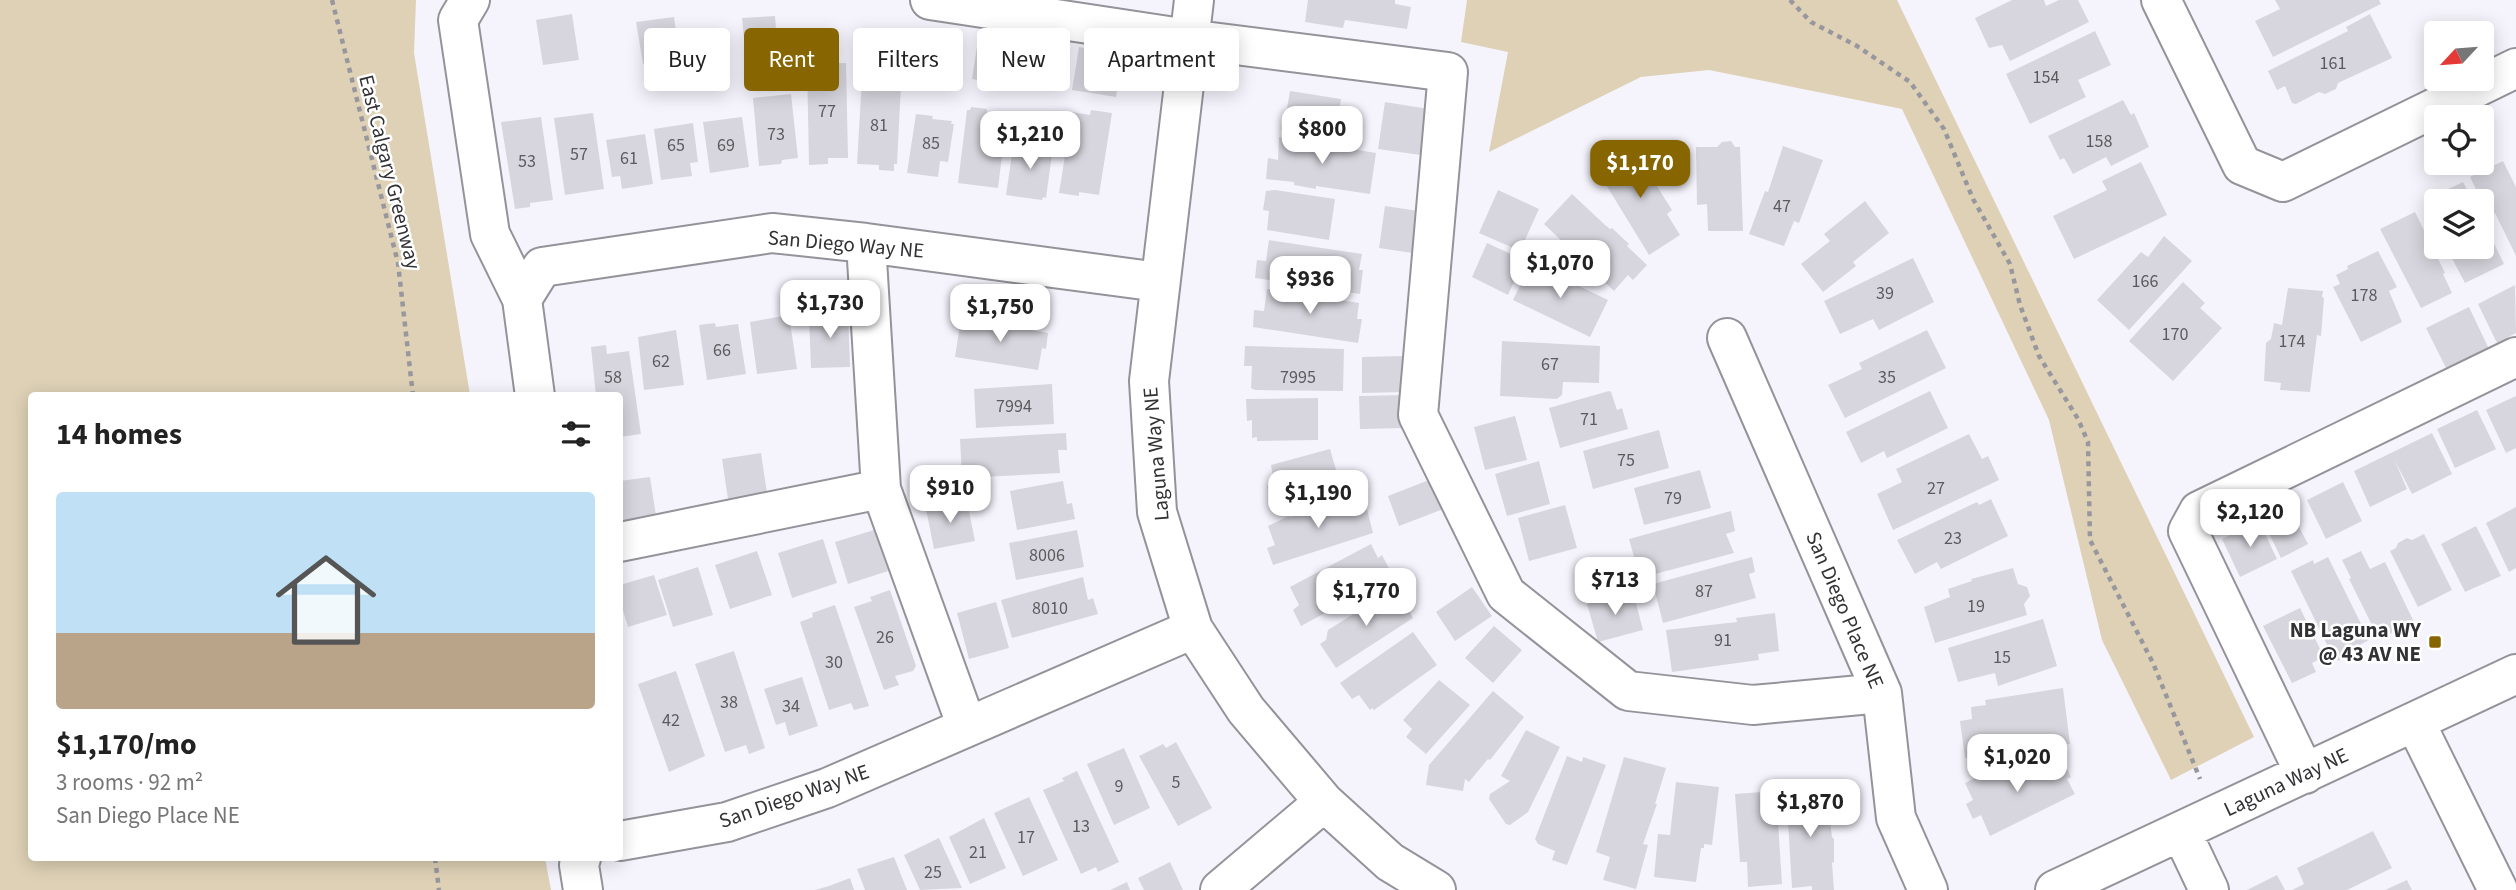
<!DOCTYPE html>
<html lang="en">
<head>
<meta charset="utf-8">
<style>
  body { margin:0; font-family:"Source Sans 3",sans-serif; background:#f6f6f6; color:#222; height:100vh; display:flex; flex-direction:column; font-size:26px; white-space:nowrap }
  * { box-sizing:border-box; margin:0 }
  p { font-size:23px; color:#767676 }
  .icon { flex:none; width:38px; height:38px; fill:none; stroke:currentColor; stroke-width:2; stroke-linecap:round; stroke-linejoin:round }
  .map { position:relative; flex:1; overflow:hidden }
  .drawer { position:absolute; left:28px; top:392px; width:595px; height:469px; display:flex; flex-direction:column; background:#fff; border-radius:7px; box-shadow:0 4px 18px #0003 }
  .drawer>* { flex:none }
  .guide { position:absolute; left:644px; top:28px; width:665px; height:63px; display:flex; gap:14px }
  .needle { width:46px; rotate:244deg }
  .tools { position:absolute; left:2424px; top:21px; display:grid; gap:14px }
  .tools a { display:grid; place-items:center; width:70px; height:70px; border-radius:7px; background:#fff; box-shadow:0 4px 18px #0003; font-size:35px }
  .price { position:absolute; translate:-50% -60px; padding:0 16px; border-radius:14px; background:#fff; color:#222; font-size:23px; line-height:46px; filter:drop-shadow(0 2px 4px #0008) }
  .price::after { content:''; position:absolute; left:50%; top:42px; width:21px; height:16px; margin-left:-10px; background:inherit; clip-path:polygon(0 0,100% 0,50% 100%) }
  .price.on { background:#876500; color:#fff }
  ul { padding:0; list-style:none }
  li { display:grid; align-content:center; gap:14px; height:371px; padding:0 28px }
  li span { display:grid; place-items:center; height:217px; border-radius:7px; color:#555 }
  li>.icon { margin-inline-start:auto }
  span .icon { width:126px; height:126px; fill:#fffc; stroke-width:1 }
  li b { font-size:30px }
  h2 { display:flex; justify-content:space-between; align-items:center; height:84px; padding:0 28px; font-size:30px }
  .pill { padding:0 24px; border-radius:7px; background:#fff; box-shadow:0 4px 18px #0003; font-size:24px; line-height:63px }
  .pill.on { background:#876500; color:#fff }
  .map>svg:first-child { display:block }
  .green { fill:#ded1b6 }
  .building { fill:#d7d6de }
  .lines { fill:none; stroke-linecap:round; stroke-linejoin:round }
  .minor-casing { stroke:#94939a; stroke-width:42 }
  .path { stroke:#98979d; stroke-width:4.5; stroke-dasharray:5 5; stroke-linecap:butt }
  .minor { stroke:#fff; stroke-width:38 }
  .poi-dot { fill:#876500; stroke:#fff; stroke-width:2.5 }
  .labels { text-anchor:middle; stroke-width:5; stroke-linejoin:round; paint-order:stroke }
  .number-label { font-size:18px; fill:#5b5b5f }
  .street-label { font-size:21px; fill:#323235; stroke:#fff }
  .poi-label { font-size:21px; font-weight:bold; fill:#323235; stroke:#fff; text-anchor:end }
</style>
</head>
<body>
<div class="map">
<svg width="2516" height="890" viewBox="0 0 2516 890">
  <rect width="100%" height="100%" fill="#f5f4fd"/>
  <path class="green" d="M0,0H416L414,53L470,395L32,396V858H545L551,890H0Z
    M1467,0H1897L2254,737L2171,780L2102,640L2049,420L1902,109L1709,70L1641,77L1489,152L1508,52L1461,42Z"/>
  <path class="building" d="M1308,0H1395V4L1411,7L1407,29L1345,20L1343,28L1305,22Z
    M2012,0H2044L2046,6L2059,0H2078L2089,22L2010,61L2002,45L1989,48L1975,18Z
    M2275,0H2379L2381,4L2273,57L2255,21L2280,9Z
    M572,14L579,60L543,65L536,20Z
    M2370,14L2392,58L2338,83L2336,89L2325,94L2319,92L2296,104L2292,103L2285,86L2277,90L2268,71L2348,31L2346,27Z
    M775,16L778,56L746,59L742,18Z
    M674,17L680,59L643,64L636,22Z
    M2095,31L2111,65L2078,80L2086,97L2030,124L2006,74Z
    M979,34L1022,40L1015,86L972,79Z
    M1079,47L1123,55L1116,97L1072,90Z
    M846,63L848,158H828V164L809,165L807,64Z
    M862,78L883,79L882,84L901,85L897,164H894V171L879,170V165L857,164Z
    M1290,91L1341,99L1335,138L1281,130L1283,113L1286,114Z
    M791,94L798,158L782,160L781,164L759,166L753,98Z
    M2123,100L2131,115L2134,113L2149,147L2111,166L2106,157L2073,174L2064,158L2060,160L2048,136Z
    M1385,102L1435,110L1428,156L1378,149Z
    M971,107L987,109V113L1007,115L998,188L958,183L967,110H970Z
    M1091,110L1112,113L1099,195L1079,192V196L1059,193L1072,112L1090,115Z
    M593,113L604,189L565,195L554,118Z
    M916,114L933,116L932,119L952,121L951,124H954L948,162L940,161L938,177L907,173Z
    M541,117L553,200L530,203V207L515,209L501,122Z
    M742,117L749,167L710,173L703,122Z
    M693,123L698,162L690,163L692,176L661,180L654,129Z
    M645,134L653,184L622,189L620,176L612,177L606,140Z
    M1279,137L1376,153L1370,194L1316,186V189L1294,185V182L1266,179L1268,158L1278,160Z
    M1014,141L1053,147L1046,198L1043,197L1042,200L1006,195Z
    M1731,141L1735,147H1740L1743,231H1708L1707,204L1697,205L1696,147H1717L1722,142Z
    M1783,146L1823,160L1799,223L1794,221L1784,246L1749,234L1765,191L1768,192Z
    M1632,147L1672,210L1667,214L1680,235L1649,255L1597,170Z
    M2503,161L2516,187V256L2495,213L2489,216L2470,177Z
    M2141,162L2167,215L2074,259L2053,216L2107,190L2102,181Z
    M2463,182L2473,201H2436V223L2428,207L2432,205V201L2443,196L2449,197L2446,190Z
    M1275,190L1335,199L1329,240L1267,230L1269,211L1263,210L1266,191Z
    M1498,190L1539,209L1520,251L1479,233Z
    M1572,194L1604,224L1610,229L1612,228L1629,244L1627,246L1647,265L1633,280L1628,275L1614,291L1544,224Z
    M1865,201L1889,233L1853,262L1856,266L1823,292L1801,264L1830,241L1824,234Z
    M1385,206L1432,213L1426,255L1379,248Z
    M2415,212L2445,273L2443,274L2452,293L2421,308L2380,229Z
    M2482,219L2504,264L2465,283L2446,247H2482Z
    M2164,236L2192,261L2129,330L2097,300L2141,252L2148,257Z
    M1269,240L1362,254L1359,270H1363L1360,294L1255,278L1257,260L1266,261Z
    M1487,243L1524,260L1508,295L1472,277Z
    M2378,251L2397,287L2389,291L2402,322L2361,342L2333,287L2340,284L2336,275L2348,269L2347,266Z
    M1913,258L1934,302L1879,330L1873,319L1840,334L1824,301Z
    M1531,263L1608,300L1590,337L1513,300Z
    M2183,282L2205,303L2200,308L2222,328L2173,381L2129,341Z
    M2515,285L2516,333L2497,343L2478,304Z
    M2288,288L2323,291L2322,297L2324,298L2321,336L2317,335L2310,392L2280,390L2281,383L2264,381L2266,343L2271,339L2274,323L2282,325Z
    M1267,289L1359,303L1357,319H1362L1358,343L1253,327L1254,310L1264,311Z
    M2469,307L2489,349L2447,370L2426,328Z
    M832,312H848L850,367L811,368L809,315Z
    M789,315L797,369L757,374L750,322Z
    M961,318L1048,333L1046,349L1042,348L1038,370L955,357Z
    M715,323L716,327L738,324L746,374L707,380L699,325Z
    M676,330L684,385L644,390L638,337Z
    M1927,330L1946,368L1845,418L1828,385L1862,369L1859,363Z
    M1502,341L1600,346L1599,383L1563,382L1562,395L1557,399L1500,396Z
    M606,345L607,354L629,351L641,434L620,437V396H596L591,347Z
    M1245,346L1344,349L1343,391L1255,390L1251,388L1252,366H1244Z
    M1405,356V392L1362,393V357Z
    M1052,384L1054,424L976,428L974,389Z
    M1609,391L1611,392L1617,410L1622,408L1628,429L1560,448L1549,408Z
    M1930,391L1948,428L1887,458L1884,451L1861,463L1846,432Z
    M1402,395L1403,428L1360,429L1359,396Z
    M2516,396V448L2506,453L2486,410Z
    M1318,398V440L1257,441V437L1252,438V420L1247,421L1246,399Z
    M2477,410L2496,449L2455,468L2437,429Z
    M1515,416L1527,460L1485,470L1474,427Z
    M1659,430L1669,468L1593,489L1583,451Z
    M1066,433L1067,450H1058L1060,473L962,478L960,439Z
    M2432,433L2452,474L2412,494L2394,459L2407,489L2370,507L2354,471Z
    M1969,434L1982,459L1988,456L1999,480L1893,530L1877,494L1902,482L1896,469Z
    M1330,449L1342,491L1273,507L1267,486L1274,484L1271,465Z
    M761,453L767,493L728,499L722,459Z
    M1539,461L1550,504L1507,516L1495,474Z
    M1700,470L1711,508L1644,525L1634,488Z
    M650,477L657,522L620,527V481Z
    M1434,478L1446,508L1399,526L1388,496Z
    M1063,481L1067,504L1072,503L1075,519L1017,530L1010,491Z
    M2343,482L2362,521L2326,539L2307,500Z
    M1357,496L1362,511L1367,509L1373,533L1273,565L1267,548L1275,545L1268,526L1289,516L1290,517Z
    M1991,499L2008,536L1941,569L1937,562L1915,574L1897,540L1977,502L1979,505Z
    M967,501L975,541L934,549L926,509Z
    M1565,505L1577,548L1529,561L1518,518Z
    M2288,506L2308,544L2281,558L2262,519Z
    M2516,507V568L2509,572L2486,523Z
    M1731,511L1735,531L1726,534L1734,553L1640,578L1629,539Z
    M2259,521L2277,559L2240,577L2222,539Z
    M2476,526L2501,576L2465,592L2441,544Z
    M874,530L888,571L848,584L835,542Z
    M1077,530L1084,567L1016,580L1009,543Z
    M2424,534L2452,590L2418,607L2390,551L2396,548L2398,543L2407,538L2412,540Z
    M823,539L837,583L792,598L778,553Z
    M1371,544L1378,558L1382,555L1393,576L1301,626L1293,610L1299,605L1290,587Z
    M757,551L772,595L730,609L715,565Z
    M2361,551L2370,569L2385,562L2414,622L2379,639L2349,579L2351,578L2342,560Z
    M1752,557L1755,572L1749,574L1756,598L1663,623L1653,584Z
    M2328,557L2369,640L2349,651L2351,655L2338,661L2335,656L2333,657L2291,571L2313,560L2314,564Z
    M698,567L713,615L673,627L658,580Z
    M2013,568L2018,584L2027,587L2030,596L2024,604L2027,615L1935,643L1924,607L1950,597L1948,589L1972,581L1971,579Z
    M654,575L667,615L628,627L620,601V585Z
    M1083,577L1088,600L1093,598L1098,614L1012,638L1001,600Z
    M1472,587L1492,616L1455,641L1436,612Z
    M1395,588L1413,618L1336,668L1320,644L1326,640L1328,630Z
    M890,590L916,666L913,671L895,676L899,685L884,690L854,607L872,601L870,597Z
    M1633,592L1643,630L1598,642L1587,604Z
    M996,602L1009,648L969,659L957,613Z
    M835,605L869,706L854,710L851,703L829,710L800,622L813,617L812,613Z
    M2300,608L2324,657L2312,663L2316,672L2292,683L2263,626Z
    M1775,613L1779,651L1758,654L1759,660L1672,672L1666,630L1737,622L1736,618Z
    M2043,619L2057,666L1998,686L1995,673L1958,682L1948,648Z
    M1494,626L1522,650L1493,683L1465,658Z
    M1413,632L1437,665L1374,710L1372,708L1370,710L1359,695L1352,699L1340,683Z
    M734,651L765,748L749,754L746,745L725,752L695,664Z
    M676,671L705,756L669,772L638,684Z
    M802,677L818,726L789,736L785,722L776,725L764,689Z
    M1439,680L1470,705L1426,754L1406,737L1412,729L1403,720Z
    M2063,688L2070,744L1965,758L1960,721L1972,719L1971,707L1986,705L1985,700Z
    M1493,691L1524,717L1490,760L1488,759L1469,782L1465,779L1463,791L1426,785L1429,765Z
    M1526,730L1560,747L1528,812L1510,825L1506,824L1489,799L1490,794L1510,781L1501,776Z
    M1176,742L1212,808L1178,826L1139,756L1163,744L1166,748Z
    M1124,748L1150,808L1114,825L1087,764Z
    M1567,756L1582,762L1583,757L1606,765L1567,865L1552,860L1555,851L1538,844L1535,839Z
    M1624,757L1666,768L1655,804H1657L1643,844L1648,845L1636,889L1603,880L1610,857L1596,852Z
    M2061,757L2071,777L2067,779L2075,794L1990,836L1981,815L1973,819L1966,804L1973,800L1965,783L2009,761L2018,778Z
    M1077,771L1119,862L1098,872L1096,867L1081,874L1043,790L1064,781L1062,778Z
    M1676,782L1719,787L1712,845L1704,844V848H1701L1696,882L1654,877L1658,834L1670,835Z
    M1826,788L1832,837L1834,839V862L1832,863L1834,890H1812V886L1792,888L1786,790Z
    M1776,791L1782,884L1748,887L1747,862H1740L1735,794Z
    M1029,797L1058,860L1023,876L994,813Z
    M984,818L1006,868L970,884L949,837Z
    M2373,831L2392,868L2347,890H2292L2304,884L2297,868Z
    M939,838L962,888L920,890L904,855Z
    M894,857L907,890H865L857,869Z
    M1170,862L1183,890H1144L1138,878Z
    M2277,875L2285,890H2247Z
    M850,878L854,890H815L829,886Z
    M2407,880L2412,890H2385Z
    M1127,882L1130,890H1110Z"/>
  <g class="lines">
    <g class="minor-casing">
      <path id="minor" d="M470,0L458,20L490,234L522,299
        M930,0L1188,39L1448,72L1418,415L1506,594L1628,691L1753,705L1882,693
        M1194,0L1149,381L1157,512L1193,629L1246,710L1324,802L1390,862L1436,890
        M2161,0L2242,165L2283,182L2516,68
        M866,243L881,489L967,727
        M1727,338L1882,693L1896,818L1928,890
        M535,396L522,299L542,267L772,233L866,243L1159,282
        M620,542L881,489
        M2415,722L2498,890
        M2305,774L2188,531L2199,511L2516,357
        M2181,831L2209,890
        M620,841L727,822L827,788L1193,629
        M581,858L579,865L583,890
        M1220,890L1324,802
        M2055,890L2516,674"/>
    </g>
    <path class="path" d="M332,0L398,263L413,396
      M1790,0L1811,22L1857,46L1910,82L1944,129L1973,199L2010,264L2020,305L2039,356L2078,419L2088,442L2090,540L2153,663L2200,779
      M435,858L439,890"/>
    <use href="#minor" class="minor"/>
  </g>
  <rect class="poi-dot" x="2428" y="635" width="14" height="14" rx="3.5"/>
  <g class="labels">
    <g class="number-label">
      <text x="2333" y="69">161</text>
      <text x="2046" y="83">154</text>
      <text x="827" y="117">77</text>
      <text x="879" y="131">81</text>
      <text x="776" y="140">73</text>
      <text x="2099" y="147">158</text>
      <text x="931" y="149">85</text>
      <text x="676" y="151">65</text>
      <text x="726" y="151">69</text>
      <text x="579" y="160">57</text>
      <text x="629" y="164">61</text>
      <text x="527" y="167">53</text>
      <text x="1782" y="212">47</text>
      <text x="2145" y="287">166</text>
      <text x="1885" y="299">39</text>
      <text x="2364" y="301">178</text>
      <text x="2175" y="340">170</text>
      <text x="2292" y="347">174</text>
      <text x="722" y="356">66</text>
      <text x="661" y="367">62</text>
      <text x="1550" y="370">67</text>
      <text x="613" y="383">58</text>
      <text x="1298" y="383">7995</text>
      <text x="1887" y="383">35</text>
      <text x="1014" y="412">7994</text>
      <text x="1589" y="425">71</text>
      <text x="1626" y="466">75</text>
      <text x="1936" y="494">27</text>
      <text x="1673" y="504">79</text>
      <text x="1953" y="544">23</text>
      <text x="1047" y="561">8006</text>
      <text x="1704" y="597">87</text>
      <text x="1976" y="612">19</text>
      <text x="1050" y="614">8010</text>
      <text x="885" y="643">26</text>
      <text x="1723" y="646">91</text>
      <text x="2002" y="663">15</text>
      <text x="834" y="668">30</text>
      <text x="729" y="708">38</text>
      <text x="791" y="712">34</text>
      <text x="671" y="726">42</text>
      <text x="1176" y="788">5</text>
      <text x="1119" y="792">9</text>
      <text x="1081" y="832">13</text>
      <text x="1026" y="843">17</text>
      <text x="978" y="858">21</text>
      <text x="933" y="878">25</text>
    </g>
    <g class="street-label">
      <text transform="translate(390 172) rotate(76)" y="7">East Calgary Greenway</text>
      <text transform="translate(846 244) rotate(5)" y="7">San Diego Way NE</text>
      <text transform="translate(1156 454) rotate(-95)" y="7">Laguna Way NE</text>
      <text transform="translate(1845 610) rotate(67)" y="7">San Diego Place NE</text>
      <text transform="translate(2286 782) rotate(-25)" y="7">Laguna Way NE</text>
      <text transform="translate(794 796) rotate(-19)" y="7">San Diego Way NE</text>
    </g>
    <g class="poi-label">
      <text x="2421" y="637">NB Laguna WY<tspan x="2421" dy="24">@ 43 AV NE</tspan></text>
    </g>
  </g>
</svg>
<div class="tools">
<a><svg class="needle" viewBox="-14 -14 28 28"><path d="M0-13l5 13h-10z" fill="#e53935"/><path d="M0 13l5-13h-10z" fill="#767676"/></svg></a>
<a><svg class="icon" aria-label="locate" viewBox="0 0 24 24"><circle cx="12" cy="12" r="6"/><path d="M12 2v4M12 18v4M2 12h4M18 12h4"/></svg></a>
<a><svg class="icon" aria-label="layers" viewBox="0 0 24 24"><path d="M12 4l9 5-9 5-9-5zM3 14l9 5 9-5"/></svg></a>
</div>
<b class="price" style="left:1322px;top:166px">$800</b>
<b class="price" style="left:1030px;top:171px">$1,210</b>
<b class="price on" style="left:1640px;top:200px">$1,170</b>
<b class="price" style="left:1560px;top:300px">$1,070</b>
<b class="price" style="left:1310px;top:316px">$936</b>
<b class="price" style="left:830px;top:340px">$1,730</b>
<b class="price" style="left:1000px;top:344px">$1,750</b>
<b class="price" style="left:950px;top:525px">$910</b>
<b class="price" style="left:1318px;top:530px">$1,190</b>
<b class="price" style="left:2250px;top:549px">$2,120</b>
<b class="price" style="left:1615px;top:617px">$713</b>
<b class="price" style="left:1366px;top:628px">$1,770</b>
<b class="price" style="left:2017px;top:794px">$1,020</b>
<b class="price" style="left:1810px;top:839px">$1,870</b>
<div class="guide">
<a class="pill">Buy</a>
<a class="pill on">Rent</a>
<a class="pill">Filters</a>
<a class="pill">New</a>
<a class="pill">Apartment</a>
</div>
<section class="drawer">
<h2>14 homes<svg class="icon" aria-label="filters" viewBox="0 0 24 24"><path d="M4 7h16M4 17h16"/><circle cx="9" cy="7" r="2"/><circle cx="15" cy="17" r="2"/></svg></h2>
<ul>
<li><span style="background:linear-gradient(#bfe0f5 65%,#b9a48a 0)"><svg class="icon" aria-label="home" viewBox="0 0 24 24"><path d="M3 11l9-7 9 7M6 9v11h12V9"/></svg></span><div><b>$1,170/mo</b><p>3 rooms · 92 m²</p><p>San Diego Place NE</p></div></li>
</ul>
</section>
</div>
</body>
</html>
